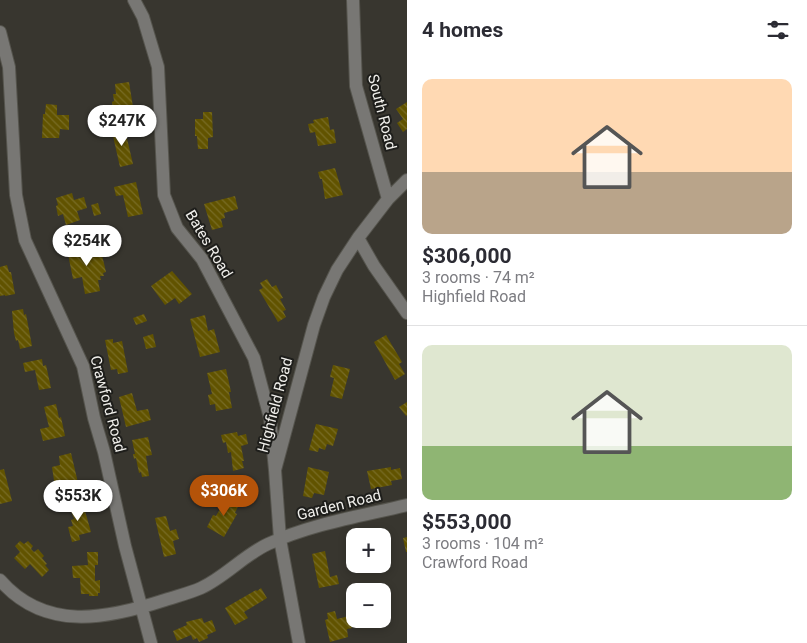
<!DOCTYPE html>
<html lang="en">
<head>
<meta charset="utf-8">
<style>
  body { margin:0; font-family:Roboto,sans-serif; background:#f2f2f3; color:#2b2b33; height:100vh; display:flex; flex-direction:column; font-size:19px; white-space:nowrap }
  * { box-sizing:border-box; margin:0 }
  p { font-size:16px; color:#7c7c81 }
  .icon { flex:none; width:28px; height:28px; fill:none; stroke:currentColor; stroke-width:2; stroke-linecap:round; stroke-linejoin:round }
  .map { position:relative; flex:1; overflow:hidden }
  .drawer { display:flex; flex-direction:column; background:#fff; width:400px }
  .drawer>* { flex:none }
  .tools { position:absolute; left:346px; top:528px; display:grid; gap:10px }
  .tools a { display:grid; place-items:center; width:45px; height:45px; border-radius:10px; background:#fff; box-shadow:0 2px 8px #0003; font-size:25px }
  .price { position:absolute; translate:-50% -42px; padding:0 11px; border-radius:18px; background:#fff; color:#222; font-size:16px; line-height:32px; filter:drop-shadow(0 1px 2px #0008) }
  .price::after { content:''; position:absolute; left:50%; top:30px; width:15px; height:11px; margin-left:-8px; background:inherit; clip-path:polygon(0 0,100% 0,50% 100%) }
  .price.on { background:#b45309; color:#fff }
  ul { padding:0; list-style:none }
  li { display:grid; align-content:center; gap:10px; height:265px; padding:0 15px }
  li+li { border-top:1px solid #e1e1e2 }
  li span { display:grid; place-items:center; height:155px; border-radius:10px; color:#555 }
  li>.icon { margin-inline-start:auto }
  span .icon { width:90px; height:90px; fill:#fffc; stroke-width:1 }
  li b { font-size:21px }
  h2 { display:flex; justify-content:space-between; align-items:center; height:60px; padding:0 15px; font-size:21px }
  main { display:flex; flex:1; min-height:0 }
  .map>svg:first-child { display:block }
  .building { fill:url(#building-back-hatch) }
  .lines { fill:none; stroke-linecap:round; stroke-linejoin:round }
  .minor-casing { stroke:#55544d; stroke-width:14 }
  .minor { stroke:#787774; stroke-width:12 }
  .labels { text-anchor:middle; stroke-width:4; stroke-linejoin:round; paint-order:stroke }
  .street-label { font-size:15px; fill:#f0efeb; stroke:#1e1e1b }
</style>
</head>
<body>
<main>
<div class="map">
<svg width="407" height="643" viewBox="0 0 407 643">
  <defs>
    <pattern id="building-back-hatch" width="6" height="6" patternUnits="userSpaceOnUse" patternTransform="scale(1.25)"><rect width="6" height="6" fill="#615300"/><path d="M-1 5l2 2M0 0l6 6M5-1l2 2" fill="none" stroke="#786c25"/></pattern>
  </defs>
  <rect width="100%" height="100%" fill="#38362f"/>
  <path class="building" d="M129,82L134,113L117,115L116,110H113L112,102L114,101L113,94H116L115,84Z
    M407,102V129L403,132L397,123L403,119L396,109Z
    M46,104L57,105V115H69V130L60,129L59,138H42L43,114H45Z
    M203,112H212L213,137L208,138V149H198L197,136H195V119H203Z
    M328,117L330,130L334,129L336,143L318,146L315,132L310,133L308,124L314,123L313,120Z
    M124,126L133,164L120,167L113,136L115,135L114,128Z
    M335,168L343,195L325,199L322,179H320L318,172Z
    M136,182L143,214L128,217L123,195L116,196L114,187Z
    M72,193L74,200L84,197L87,208L77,211L80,220L66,225L63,214L58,216L56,206L58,205L56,198Z
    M235,196L238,209L224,213L225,218L221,219L223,227L212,230L204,204Z
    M98,203L101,214L94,216L91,205Z
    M86,245L87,248L95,246L97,256L102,255L106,272L103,273L104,276H100L101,280H98L100,291L85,294L82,277L73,279L67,249Z
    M7,265L9,272H11L15,294L5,296V295L0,296V267Z
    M172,271L192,294L179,304L175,298L165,305L151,286Z
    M267,279L272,287L276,285L283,298L280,299L286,310L283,311L286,317L278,322L259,290L263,288L260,283Z
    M23,309L24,315L26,314L32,346L20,349L18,340L16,341L14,333L12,311Z
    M144,314L147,321L136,325L133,318Z
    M205,315L208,331L214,329L220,352L200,357L190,319Z
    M153,334L156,347L146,349L143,337Z
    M386,335L402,362L399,364L405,374L395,380L374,342Z
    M113,339V343L122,341L128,372L118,374L117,369L111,370L105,340Z
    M42,359L43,366L46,365L51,388L39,390L35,370L25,372L23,363Z
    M333,365L350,369L342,399L330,396L334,378L330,377Z
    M226,369L231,392H229L232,408L216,411L215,404L210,405L208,395L212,394L207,373Z
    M132,393L137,411L148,409L151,420L126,427L119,397Z
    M407,402V415L406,416L399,407Z
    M56,404L59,418L61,417L65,436L43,441L40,429L49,427L44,407Z
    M316,424L338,429L333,446L327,444L325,450L319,448L318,452L309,450Z
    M237,432L238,436L246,434L248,444L241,446L244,461H242L244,468L233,471L231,452L228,453L226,442L223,443L221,435Z
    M148,437L152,455L146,456L149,476L142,477L141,472L139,473L136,458L134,459L133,454H135L132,440Z
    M71,453L79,487L66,490V492L56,494L52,467L60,465L59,456Z
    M308,467L329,472L324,495L314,493L312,498L303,496Z
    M391,467V470L400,468L402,479L391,481L392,485L371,489L367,471Z
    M4,469L12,501L0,504V470Z
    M229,496L240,502L235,513L237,514L224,537L207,527L213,515L216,516L225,500L226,501Z
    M79,500L82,512L85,511L91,532L79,535L80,540L72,542L68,527L73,526L71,520L74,519L68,503Z
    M166,516L170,531L176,529L179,539L173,541L176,554L164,557L155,518Z
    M407,537V552H406L403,538Z
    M20,541L24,544L28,541L33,546L31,549L34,552L38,549L44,556L42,558L47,564L45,565L49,570L42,577L30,564L25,569L14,558L20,552L15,546Z
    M325,551L330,577L337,575L339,584L319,588L312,554Z
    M87,552H98V565H95V581L100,580V593H98V596H89V594H81L80,578H73L72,566L88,565Z
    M261,588L267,598L244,612L248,618L235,625L225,608L256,590L257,591Z
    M335,611L337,619L349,616L352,628L347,629L348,637L330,642L325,620L328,619L327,613Z
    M202,618L204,623L212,620L216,631L207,635L208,638L199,642L197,638L193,640L191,635L177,641L173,631L187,625L186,622Z"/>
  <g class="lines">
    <g class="minor-casing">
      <path id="minor" d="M134,0L143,17L158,67L164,195L177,228L202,259L254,358L270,418L275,470
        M353,0L356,86L388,199
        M0,32L9,67L16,195L25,240L83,366L94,418L104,452L125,546L151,643
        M358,238L374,266L407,313
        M0,580C45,632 107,619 165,600C177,596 190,593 201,588C225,577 244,555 268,544C311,524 361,516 407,505
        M299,643L280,539L275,470L314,325L324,297L337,270L358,238L388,199L407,180"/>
    </g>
    <use href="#minor" class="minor"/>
  </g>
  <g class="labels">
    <g class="street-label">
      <text transform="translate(382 112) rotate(76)" y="5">South Road</text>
      <text transform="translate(209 244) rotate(59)" y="5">Bates Road</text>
      <text transform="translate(108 404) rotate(75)" y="5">Crawford Road</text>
      <text transform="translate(275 405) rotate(-75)" y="5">Highfield Road</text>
      <text transform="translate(339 505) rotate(-14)" y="5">Garden Road</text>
    </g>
  </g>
</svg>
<div class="tools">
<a>+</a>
<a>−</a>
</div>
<b class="price" style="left:122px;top:147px">$247K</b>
<b class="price" style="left:87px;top:267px">$254K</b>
<b class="price on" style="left:224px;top:517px">$306K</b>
<b class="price" style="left:78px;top:522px">$553K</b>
</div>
<section class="drawer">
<h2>4 homes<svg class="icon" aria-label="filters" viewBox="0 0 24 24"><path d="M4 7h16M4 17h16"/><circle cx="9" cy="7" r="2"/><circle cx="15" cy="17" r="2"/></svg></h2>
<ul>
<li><span style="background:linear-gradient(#ffd9b3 60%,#b9a48a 0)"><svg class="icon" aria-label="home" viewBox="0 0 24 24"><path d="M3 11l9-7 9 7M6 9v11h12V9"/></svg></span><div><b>$306,000</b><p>3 rooms · 74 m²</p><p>Highfield Road</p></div></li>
<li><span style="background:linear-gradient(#dfe7d0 65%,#8fb573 0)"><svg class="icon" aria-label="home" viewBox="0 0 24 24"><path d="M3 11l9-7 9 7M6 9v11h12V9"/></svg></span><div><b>$553,000</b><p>3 rooms · 104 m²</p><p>Crawford Road</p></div></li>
</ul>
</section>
</main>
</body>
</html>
